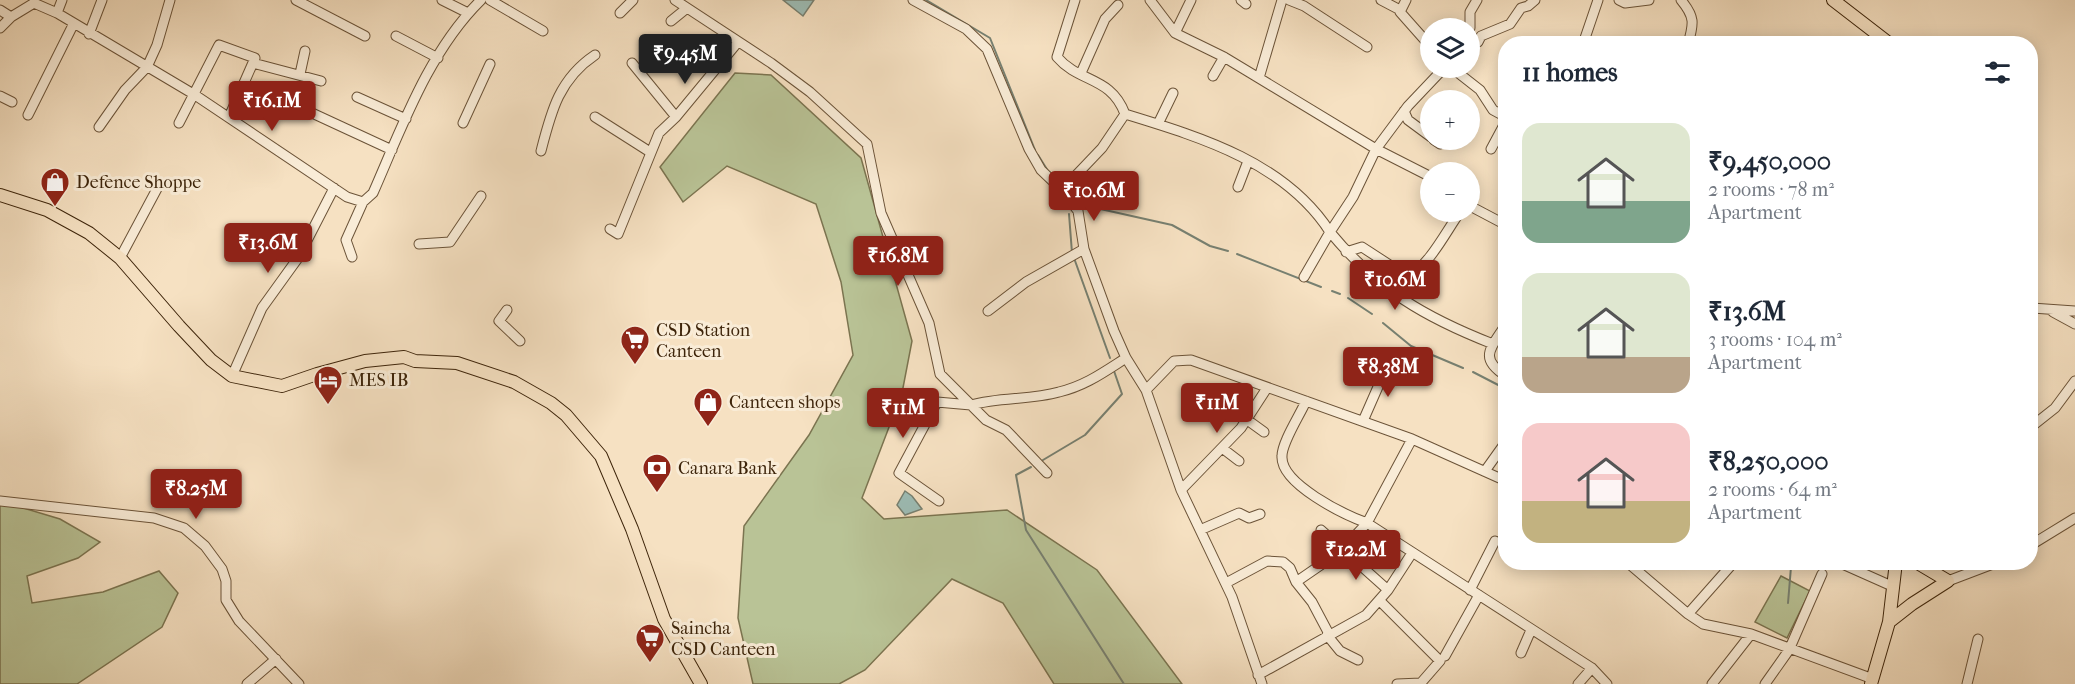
<!DOCTYPE html>
<html lang="en">
<head>
<meta charset="utf-8">
<style>
  body { margin:0; font-family:"IM FELL French Canon",serif; background:#f6f6f7; color:#1f2937; height:100vh; display:flex; flex-direction:column; font-size:22px; white-space:nowrap }
  * { box-sizing:border-box; margin:0 }
  p { font-size:20px; color:#747a83 }
  .icon { flex:none; width:33px; height:33px; fill:none; stroke:currentColor; stroke-width:2; stroke-linecap:round; stroke-linejoin:round }
  .map { position:relative; flex:1; overflow:hidden }
  .drawer { position:absolute; left:1498px; top:36px; width:540px; height:534px; display:flex; flex-direction:column; background:#fff; border-radius:24px; box-shadow:0 3px 15px #0003 }
  .drawer>* { flex:none }
  .fabs { position:absolute; left:1420px; top:18px; display:grid; gap:12px }
  .fabs a { display:grid; place-items:center; width:60px; height:60px; border-radius:50%; background:#fff; box-shadow:0 3px 15px #0003; font-size:30px }
  .price { position:absolute; translate:-50% -51px; padding:0 14px; border-radius:6px; background:#8f2418; color:#fff; font-size:20px; line-height:39px; filter:drop-shadow(0 2px 3px #0008) }
  .price::after { content:''; position:absolute; left:50%; top:36px; width:18px; height:14px; margin-left:-9px; background:inherit; clip-path:polygon(0 0,100% 0,50% 100%) }
  .price.active { background:#222; color:#fff }
  ul { padding:0; list-style:none }
  li { display:flex; align-items:center; gap:18px; height:150px; padding:0 24px }
  li span { display:grid; place-items:center; flex:none; width:168px; height:120px; border-radius:18px; color:#555 }
  li>.icon { margin-inline-start:auto }
  span .icon { width:72px; height:72px; fill:#fffc; stroke-width:1 }
  li b { font-size:26px }
  h2 { display:flex; justify-content:space-between; align-items:center; height:72px; padding:0 24px; font-size:26px }
  .map>svg:first-child { display:block }
  .green { fill:#b9c396; stroke:#7b7450; stroke-width:1.5 }
  .water { fill:#9dbdb6; stroke:#778071; stroke-width:1.5 }
  .lines { fill:none; stroke-linecap:round; stroke-linejoin:round }
  .stream { stroke:#778071; stroke-width:2 }
  .minor-casing { stroke:#6b5338; stroke-width:11 }
  .major-casing { stroke:#3d240a; stroke-width:14 }
  .minor { stroke:#f9ecd7; stroke-width:9 }
  .major { stroke:#f6e1c2; stroke-width:12 }
  .labels { text-anchor:middle; stroke-width:6; stroke-linejoin:round; paint-order:stroke }
  .poi-label { font-size:18px; fill:#3d240a; stroke:#f9ecd7; text-anchor:start }
</style>
</head>
<body>
<div class="map">
<svg width="2075" height="684" viewBox="0 0 2075 684">
  <rect width="100%" height="100%" fill="#f6e1c2"/>
  <filter id="stains"><feTurbulence type="fractalNoise" baseFrequency=".00333" numOctaves="4"/><feColorMatrix values="0 0 0 0 .2 0 0 0 0 .09 0 0 0 0 .02 0 0 0 .5 -.17"/></filter>
  <radialGradient id="worn" r=".72"><stop offset=".6" stop-color="#630" stop-opacity="0"/><stop offset="1" stop-color="#630" stop-opacity=".3"/></radialGradient>
  <path class="green" d="M735,73L771,75L861,158L912,341L902,393L862,498L884,519L1007,510L1097,570L1182,684H1054L1003,603L952,579L865,670L839,684H753L738,618L744,526L809,435L853,355L841,282L816,204L727,166L683,202L660,167Z
    M0,501L60,519L100,542L78,558L27,576L32,603L103,592L159,571L178,593L162,627L77,684H0Z
    M1781,576L1810,591L1787,638L1755,622Z"/>
  <path class="water" d="M783,0H814L803,16Z
    M905,491L912,496L922,509L905,515L897,505Z"/>
  <g class="lines">
    <path class="stream" d="M926,0L990,38L1035,150
      M1038,155L1048,171
      M1078,204L1172,225L1210,246L1228,251
      M1069,214L1072,253
      M1237,254L1321,287
      M1074,258L1110,358
      M1332,291L1340,294
      M1348,298L1372,314
      M1383,323L1411,346L1463,368
      M1473,372L1506,389
      M1043,460L1085,435L1122,394L1114,371
      M1031,467L1016,475L1026,530L1124,684
      M1783,562L1791,567L1788,603"/>
    <g class="minor-casing">
      <path id="minor" d="M296,0L365,36
        M442,0L468,13
        M490,0L543,31
        M675,0L771,63L810,92L867,144L881,213L929,323L940,374L971,405
        M913,0L966,29L987,49L1029,149L1041,170L1062,190
        M1075,0L1057,57C1079,83 1111,76 1125,114
        M1150,0L1175,33L1224,57L1376,149L1408,106L1444,68
        M1241,0L1246,4
        M1289,0L1304,6L1367,47
        M1381,0L1400,10
        M1406,0L1400,12L1431,47
        M1619,0L1625,3L1649,0
        M1681,0C1695,17 1694,23 1688,44
        M0,10L11,17
        M57,13L62,0
        M620,13L633,0
        M671,21L687,8
        M0,28L11,17L34,3L57,13L195,95L347,197L363,202L373,193C402,127 429,51 481,0
        M1470,28V12L1477,0
        M1175,33L1191,0
        M89,34L102,0
        M396,36L438,58
        M1478,42L1481,36L1510,24L1521,8L1528,6L1535,0
        M1583,44L1598,0
        M253,63L321,81
        M632,63L676,117L738,42
        M1452,68L1480,90L1493,110L1506,117
        M1081,73L1105,19L1118,5
        M300,74L305,51
        M1213,76L1224,57
        M1259,78L1282,0
        M258,88L392,150
        M0,96L12,102
        M357,97L406,119
        M1404,111L1408,120L1431,137
        M28,115L73,25
        M595,117L650,152
        M179,123L219,45L255,58L229,117
        M463,123L490,64
        M1158,124L1173,93
        M99,127L125,90L147,67L157,45L170,0
        M1434,140L1440,144
        M1491,149L1506,121
        M541,151C551,112 559,79 595,55
        M1238,187L1248,161
        M1470,206L1506,225
        M610,229L618,234L659,133L676,117
        M419,244L450,242L481,196
        M1346,252L1362,247L1408,277C1431,263 1445,233 1460,212
        M352,257L346,240L363,202
        M120,258L159,185
        M1304,277L1330,232C1378,290 1424,317 1493,344
        M2031,308L2075,311
        M507,310L499,321L520,341
        M988,311L1026,282L1084,249
        M2053,312L2075,324
        M1506,324C1492,347 1477,358 1506,376
        M232,376L262,308L298,258L334,188
        M1146,390L1174,361L1191,360L1412,439L1506,481
        M1246,419L1264,432
        M1363,421L1388,364
        M2031,427L2055,408L2075,381
        M1412,439L1367,523L1592,668L1607,684
        M1222,448L1239,461
        M1485,471L1505,443
        M1047,473L1006,430L986,420L971,405C1000,397 1031,400 1059,392C1085,386 1104,372 1126,358
        M1181,490L1241,428L1267,388
        M0,501L154,518L184,528L205,546L222,569L226,581V600L239,621L299,684
        M939,501L899,473L937,402L971,405
        M1200,530L1239,513L1249,518L1260,514
        M1321,530L1388,590
        M2031,545L2075,518
        M1627,562L1688,614
        M1734,562L1688,614L1703,624L1751,634L1873,679
        M1840,563L1894,587
        M1948,581L1998,562
        M1296,582L1341,551L1367,523C1345,515 1280,484 1282,456C1282,442 1300,415 1306,401
        M1226,583L1267,561L1283,562L1290,568L1296,582L1312,602L1329,634
        M1470,590L1495,541
        M1380,601L1440,661L1420,684
        M1327,635L1340,651L1358,660
        M1521,653L1531,630
        M1445,656L1479,595
        M1258,675L1366,615L1388,590L1412,553
        M247,684L276,659
        M1262,684L1232,597L1181,490L1146,390L1126,358L1114,331L1084,249L1078,211L1062,190L1102,148L1125,114C1200,137 1285,162 1330,232L1353,197L1376,149L1431,177
        M1397,684L1421,683
        M1578,684L1592,668
        M1712,684L1751,634
        M1765,684L1789,650L1822,574
        M1967,684L1978,639"/>
    </g>
    <g class="major-casing">
      <path id="major" d="M1833,0L1890,44
        M0,195L47,210L89,233L120,258L179,326L211,360L232,376L282,386L317,374L365,361L404,357L415,361L457,363L514,382L551,403L566,415L601,456L632,529L664,619L701,684
        M1916,562L1948,581
        M1889,622L1912,604L1948,581
        M1871,684L1889,622L1896,562"/>
    </g>
    <use href="#minor" class="minor"/>
    <use href="#major" class="major"/>
  </g>
  <defs>
    <g id="shop-pin" transform="scale(1.5)"><path d="M0 17L-7.5 6A9.5 9.5 0 1 1 7.5 6Z" fill="#8f2418" stroke="#f9ecd7"/><path d="M-5-2.5h2.3a2.7 3.5 0 0 1 5.4 0H5L5.5 6h-11ZM-1.5-2.5h3a1.5 2.3 0 0 0-3 0Z" fill="#fff"/></g>
    <g id="supermarket-pin" transform="scale(1.5)"><path d="M0 17L-7.5 6A9.5 9.5 0 1 1 7.5 6Z" fill="#8f2418" stroke="#f9ecd7"/><path d="M-6-5.5h2.5l.6 2H6L4.5 2H-2.5L-4.4-4H-6ZM-1.5 3.2a1.3 1.3 0 1 0 .1 0ZM3 3.2a1.3 1.3 0 1 0 .1 0Z" fill="#fff"/></g>
    <g id="hotel-pin" transform="scale(1.5)"><path d="M0 17L-7.5 6A9.5 9.5 0 1 1 7.5 6Z" fill="#8f2418" stroke="#f9ecd7"/><path d="M-6-4.5h1.5V1H6V5H4.5V3h-9V5H-6ZM-4 0a1.8 1.8 0 1 1 3.6 0ZM.5 0V-2.5h3Q6-2.5 6 0Z" fill="#fff"/></g>
    <g id="bank-pin" transform="scale(1.5)"><path d="M0 17L-7.5 6A9.5 9.5 0 1 1 7.5 6Z" fill="#8f2418" stroke="#f9ecd7"/><path d="M-6-4H6V4H-6ZM0-2.3a2.3 2.3 0 1 0 0 4.6a2.3 2.3 0 1 0 0-4.6Z" fill="#fff"/></g>
  </defs>
  <g fill-rule="evenodd">
    <use href="#shop-pin" x="55" y="182"/>
    <use href="#supermarket-pin" x="635" y="340"/>
    <use href="#hotel-pin" x="328" y="380"/>
    <use href="#shop-pin" x="708" y="402"/>
    <use href="#bank-pin" x="657" y="468"/>
    <use href="#supermarket-pin" x="650" y="638"/>
  </g>
  <g class="labels">
    <g class="poi-label">
      <text x="76" y="188">Defence Shoppe</text>
      <text x="656" y="336">CSD Station<tspan x="656" dy="21">Canteen</tspan></text>
      <text x="349" y="386">MES IB</text>
      <text x="729" y="408">Canteen shops</text>
      <text x="678" y="474">Canara Bank</text>
      <text x="671" y="634">Saincha<tspan x="671" dy="21">CSD Canteen</tspan></text>
    </g>
  </g>
  <rect width="100%" height="100%" filter="url(#stains)"/>
  <rect width="100%" height="100%" fill="url(#worn)"/>
</svg>
<div class="fabs">
<a><svg class="icon" aria-label="layers" viewBox="0 0 24 24"><path d="M12 4l9 5-9 5-9-5zM3 14l9 5 9-5"/></svg></a>
<a>+</a>
<a>−</a>
</div>
<b class="price active" style="left:685px;top:85px">₹9.45M</b>
<b class="price" style="left:272px;top:132px">₹16.1M</b>
<b class="price" style="left:1094px;top:222px">₹10.6M</b>
<b class="price" style="left:268px;top:274px">₹13.6M</b>
<b class="price" style="left:898px;top:287px">₹16.8M</b>
<b class="price" style="left:1395px;top:311px">₹10.6M</b>
<b class="price" style="left:1388px;top:398px">₹8.38M</b>
<b class="price" style="left:1217px;top:434px">₹11M</b>
<b class="price" style="left:903px;top:439px">₹11M</b>
<b class="price" style="left:196px;top:520px">₹8.25M</b>
<b class="price" style="left:1356px;top:581px">₹12.2M</b>
<section class="drawer">
<h2>11 homes<svg class="icon" aria-label="filters" viewBox="0 0 24 24"><path d="M4 7h16M4 17h16"/><circle cx="9" cy="7" r="2"/><circle cx="15" cy="17" r="2"/></svg></h2>
<ul>
<li><span style="background:linear-gradient(#dfe7d0 65%,#7fa58c 0)"><svg class="icon" aria-label="home" viewBox="0 0 24 24"><path d="M3 11l9-7 9 7M6 9v11h12V9"/></svg></span><div><b>₹9,450,000</b><p>2 rooms · 78 m²</p><p>Apartment</p></div></li>
<li><span style="background:linear-gradient(#dfe7d0 70%,#b9a48a 0)"><svg class="icon" aria-label="home" viewBox="0 0 24 24"><path d="M3 11l9-7 9 7M6 9v11h12V9"/></svg></span><div><b>₹13.6M</b><p>3 rooms · 104 m²</p><p>Apartment</p></div></li>
<li><span style="background:linear-gradient(#f6c9c9 65%,#c2b280 0)"><svg class="icon" aria-label="home" viewBox="0 0 24 24"><path d="M3 11l9-7 9 7M6 9v11h12V9"/></svg></span><div><b>₹8,250,000</b><p>2 rooms · 64 m²</p><p>Apartment</p></div></li>
</ul>
</section>
</div>
</body>
</html>
